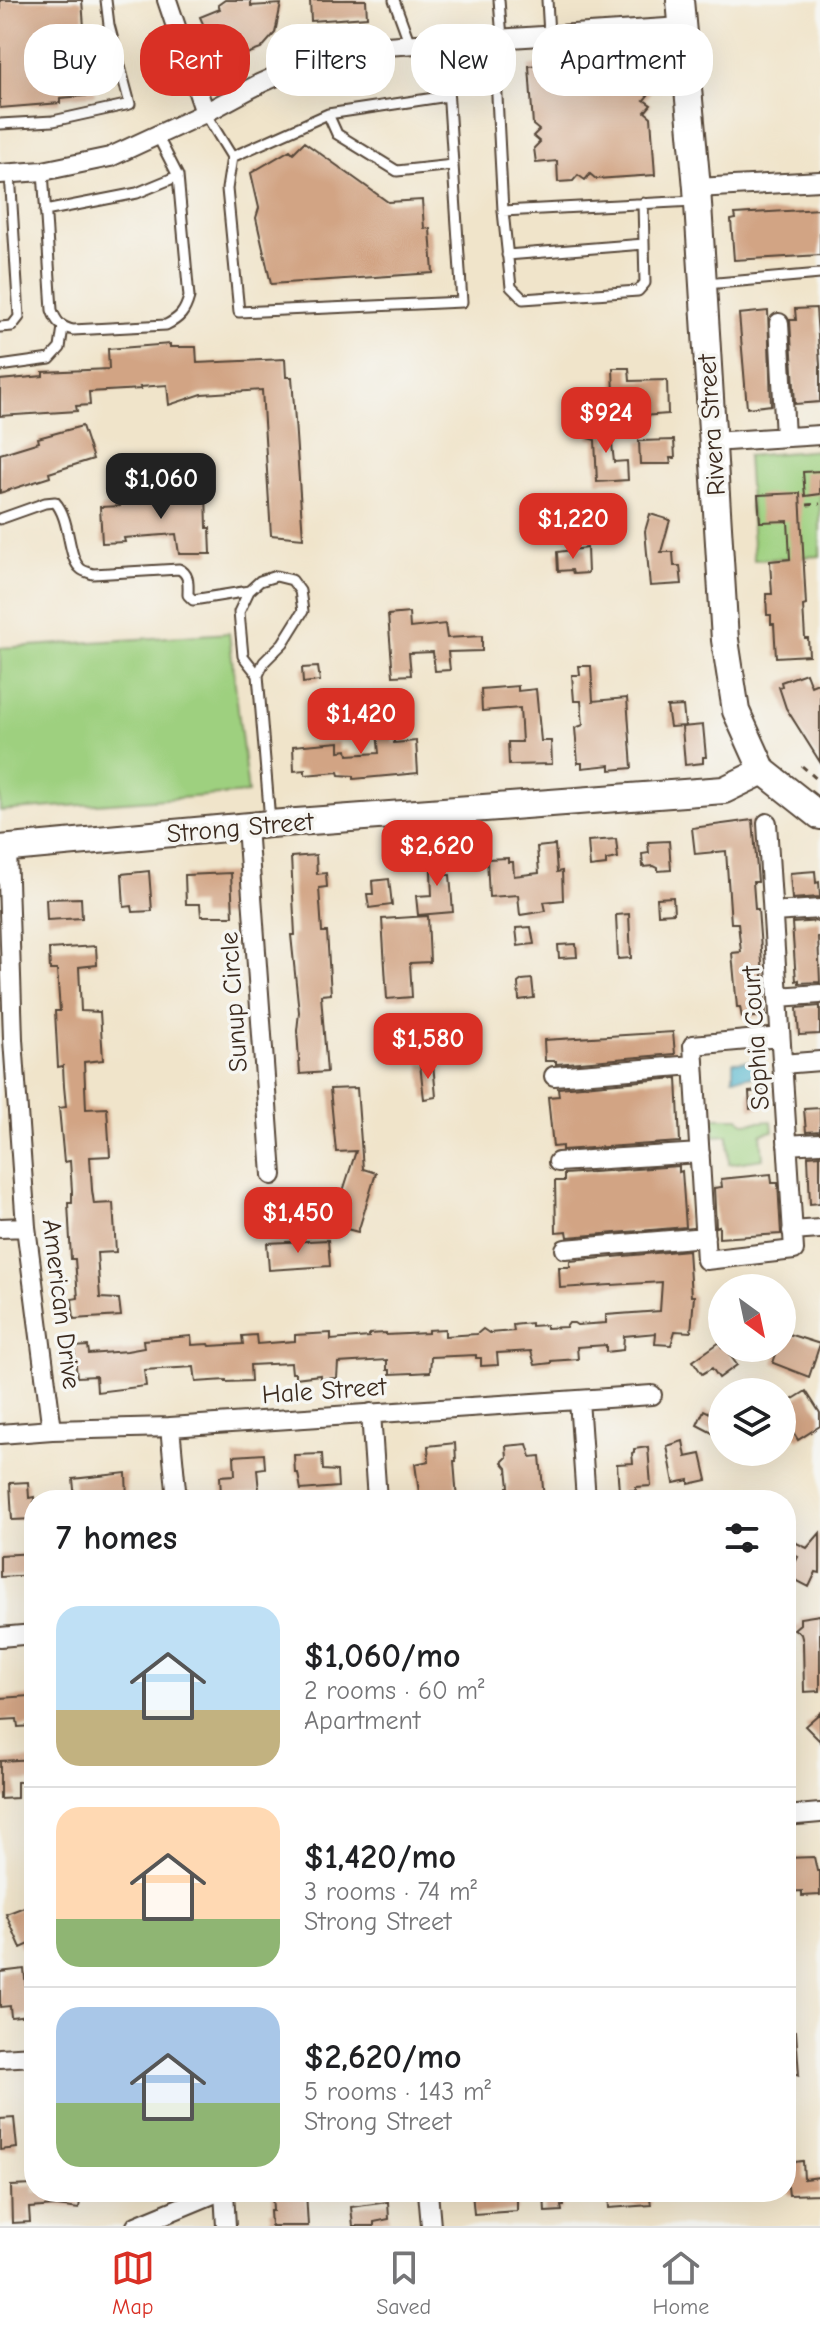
<!DOCTYPE html>
<html lang="en">
<head>
<meta charset="utf-8">
<style>
  body { margin:0; font-family:"Comic Neue",sans-serif; background:#f2f2f2; color:#202124; height:100vh; display:flex; flex-direction:column; font-size:30px; white-space:nowrap }
  * { box-sizing:border-box; margin:0 }
  p { font-size:26px; color:#757577 }
  .icon { flex:none; width:44px; height:44px; fill:none; stroke:currentColor; stroke-width:2; stroke-linecap:round; stroke-linejoin:round }
  .map { position:relative; flex:1; overflow:hidden }
  .panel { position:absolute; left:24px; top:1490px; width:772px; height:712px; display:flex; flex-direction:column; background:#fff; border-radius:32px; box-shadow:0 8px 32px #0002 }
  .panel>* { flex:none }
  .guide { position:absolute; left:24px; top:24px; width:772px; height:72px; display:flex; gap:16px }
  .needle { width:52px; rotate:147deg }
  .controls { position:absolute; left:708px; top:1274px; display:grid; gap:16px }
  .controls a { display:grid; place-items:center; width:88px; height:88px; border-radius:50%; background:#fff; box-shadow:0 8px 32px #0002; font-size:40px }
  .price { position:absolute; translate:-50% -68px; padding:0 18px; border-radius:16px; background:#d93025; color:#fff; font-size:26px; line-height:52px; filter:drop-shadow(0 2px 4px #0008) }
  .price::after { content:''; position:absolute; left:50%; top:48px; width:24px; height:18px; margin-left:-12px; background:inherit; clip-path:polygon(0 0,100% 0,50% 100%) }
  .price.current { background:#222; color:#fff }
  ul { padding:0; list-style:none }
  li { display:flex; align-items:center; gap:24px; height:200px; padding:0 32px }
  li+li { border-top:2px solid #e0e0e0 }
  li span { display:grid; place-items:center; flex:none; width:224px; height:160px; border-radius:24px; color:#555 }
  li>.icon { margin-inline-start:auto }
  span .icon { width:96px; height:96px; fill:#fffc; stroke-width:1 }
  li b { font-size:34px }
  h2 { display:flex; justify-content:space-between; align-items:center; height:96px; padding:0 32px; font-size:34px }
  .tag { padding:0 28px; border-radius:32px; background:#fff; box-shadow:0 8px 32px #0002; font-size:28px; line-height:72px }
  .tag.current { background:#d93025; color:#fff }
  .menu { display:flex; justify-content:space-around; align-items:center; height:112px; border-top:2px solid #e0e0e0; background:#fff; font-size:22px; color:#757577 }
  .menu a { display:grid; justify-items:center; gap:4px }
  .menu .current { color:#d93025 }
  .map>svg:first-child { display:block }
  .green { fill:#9ed07f; stroke:#6c7d4e; stroke-width:2 }
  .water { fill:#4cb2cb; stroke:#446e74; stroke-width:2 }
  .building { fill:#d2a484 }
  .lines { fill:none; stroke-linecap:round; stroke-linejoin:round }
  .lane-casing { stroke:#564638; stroke-width:13 }
  .street-casing { stroke:#564638; stroke-width:22 }
  .secondary-casing { stroke:#564638; stroke-width:30 }
  .path { stroke:#564638; stroke-width:3; stroke-dasharray:6 6; stroke-linecap:butt }
  .lane { stroke:#fff; stroke-width:9 }
  .street { stroke:#fff; stroke-width:18 }
  .secondary { stroke:#fff; stroke-width:26 }
  .labels { text-anchor:middle; stroke-width:7; stroke-linejoin:round; paint-order:stroke }
  .street-label { font-size:26px; fill:#3b2a1e; stroke:#f6f6f2 }
</style>
</head>
<body>
<div class="map">
<svg width="820" height="2226" viewBox="0 0 820 2226">
  <rect width="100%" height="100%" fill="#f6f6f2"/>
  <filter id="ink" filterUnits="userSpaceOnUse"><feTurbulence type="fractalNoise" baseFrequency=".0125" numOctaves="2"/><feDisplacementMap in="SourceGraphic" scale="16" xChannelSelector="R" yChannelSelector="G"/><feConvolveMatrix kernelMatrix="1 2 1 2 8 2 1 2 1" color-interpolation-filters="sRGB"/></filter>
  <filter id="wash" filterUnits="userSpaceOnUse"><feTurbulence type="fractalNoise" baseFrequency=".006" numOctaves="4" result="noise"/><feDisplacementMap in="SourceGraphic" scale="32" xChannelSelector="R" yChannelSelector="G"/><feGaussianBlur stdDeviation="1.8" result="paint"/><feColorMatrix in="noise" values="0 0 0 0 0 0 0 0 0 0 0 0 0 0 0 0 0 1.4 0 .05"/><feComposite in="paint" operator="in"/></filter>
  <g filter="url(#wash)">
    <rect width="100%" height="100%" fill="#f0e4ca"/>
    <path class="green" d="M820,450V556L754,560L747,456Z
      M229,633L248,793L0,811V648Z
      M713,1118H739L744,1123L772,1121L773,1131L761,1134L763,1159L729,1164L728,1135L714,1136Z"/>
    <path class="water" d="M759,1061L761,1076L733,1078V1062Z"/>
    <g id="blocks">
      <path class="building" d="M0,0H82L86,55H93L95,95L60,98V103L0,108Z
        M225,0H251V6L281,4L275,33L261,49L241,56H230L212,47L205,40L198,29L204,26L200,17L220,9L218,5Z
        M310,0H366L367,17L311,21Z
        M626,59L628,80L648,78L650,93L644,100L651,105L645,112L651,117L655,175L596,179L590,174L585,180L578,175L573,181L558,182L557,161L536,163L534,148L540,142L533,136L539,130L533,125L529,66L588,61L594,67L600,60L606,66L612,60Z
        M304,142L388,202L422,200L424,228L430,229L433,273L271,284L256,218L259,208L251,173L290,150L293,153Z
        M820,209V255L734,260L731,220L736,219L735,214Z
        M816,308L820,365V402L795,404L790,320H796L795,309Z
        M768,311L771,405L747,408L739,314Z
        M170,344V347H196L197,363L285,359L286,377H292L303,538L271,535L262,390L202,394L169,405L167,385L140,387L141,389L89,392L90,405L76,406L77,411L0,416V380L43,376V372L109,369L108,349Z
        M613,368H629L630,381L667,380L668,414L642,416L641,399H632L631,393L614,394Z
        M595,418H606L607,444H612L614,462L627,461L628,480L597,482L595,440L588,438L590,424H595Z
        M82,426L93,459L49,473L50,477L0,493V454L39,442L38,438Z
        M674,440L675,458H670L671,464H640L639,441Z
        M820,471V494L805,496L803,472Z
        M206,491L207,528H210L211,554H179L176,534L124,538L125,542L102,543L100,507L120,506V500L174,496V493Z
        M800,493L806,605L803,606L805,638H808L809,655L776,657L774,624H771V615H767L766,594H772L770,561L790,559L788,521L760,522L758,495Z
        M650,514L670,520L661,552H673L674,566H680L682,584L650,586L645,531Z
        M587,548L588,573L573,574L572,570L558,571L557,552Z
        M409,613L410,628L445,624L447,638L482,636V651L448,652L450,670L435,671L433,652L409,653L411,675L393,676L388,615Z
        M579,666H591L593,701L627,698L632,768L610,770V765L582,768V763H578L575,728L583,725L581,701H574L572,675H580Z
        M318,667L320,681L303,683L302,668Z
        M806,673L811,686L818,683L820,691V762L786,708L779,687L782,686L781,682Z
        M518,686V691L536,689L541,741H551L552,764L509,765L508,742H522L520,708L482,711L481,689Z
        M683,706L685,726L670,727L667,707Z
        M391,708L394,743L416,741L418,773L354,779V776L339,775L338,772L305,775V770L294,771L293,746L339,742V751L347,750L348,755L379,753L375,710Z
        M703,725L706,757H703V763L685,765L682,727Z
        M753,820L758,882H753L755,909H758L766,1016L742,1018L740,1007H737L732,953L741,952L738,923H731L726,851L695,854L692,828Z
        M616,839L618,858L606,860V865L590,867L588,841Z
        M669,841L671,870L658,871V868L654,866L643,867L642,854L649,853L648,842Z
        M555,845L557,872L562,871L563,900L544,902L546,911L520,915L518,895L489,897L487,859L508,858V862H513L514,876L539,873L537,847Z
        M443,847L446,875H450L453,912L418,915L416,896L432,895L430,848Z
        M316,855L317,874L326,873L327,887L319,888L322,932H327L331,994L321,995L327,1072L300,1074L297,1031L299,1012L291,935H295L291,857Z
        M149,871L152,911L133,912L132,906L124,907L122,874Z
        M815,871L816,883L819,882L820,897L792,899L790,873Z
        M231,873L233,916H201L200,904H186L185,875Z
        M389,879L392,905L369,908L367,894H373L372,881Z
        M673,897L674,913L658,914L657,898Z
        M81,898L82,918L47,920L46,899Z
        M629,914L631,958L618,959L616,915Z
        M428,916L430,962L410,963L412,997L387,999L382,919Z
        M820,921V937H818L820,982L799,983V980L796,981L792,923Z
        M531,927L534,944L518,946L516,928Z
        M576,944L577,957L559,958L558,945Z
        M96,946L97,965L79,967L81,1011L100,1012L103,1060L84,1062L86,1109L107,1108L110,1156L90,1157L92,1190L94,1204L113,1203L116,1252L97,1253L100,1298L119,1299L121,1316L74,1319L72,1299L78,1298L75,1259H71L68,1203H72V1191L70,1161L64,1162L59,1108L66,1107L64,1086L63,1066L58,1067L55,1011H60L57,970H50L49,949Z
        M532,979L534,998L519,1000L518,983L522,980Z
        M820,1006V1034L799,1035L797,1008Z
        M673,1032L675,1054L556,1064V1061H545L544,1040Z
        M433,1063L436,1097L424,1099L420,1064Z
        M677,1078L680,1142L562,1150V1146L553,1147L548,1097L559,1096L558,1088Z
        M357,1088L363,1169L376,1173L358,1232L332,1225L356,1151L336,1152L330,1089Z
        M764,1091L766,1107L750,1109L749,1092Z
        M820,1108V1131L806,1132L804,1109Z
        M820,1155V1203L810,1204L808,1156Z
        M679,1166V1172L682,1171L686,1227L568,1237L567,1231L556,1232L555,1181H564V1174Z
        M771,1174L772,1183H778L781,1234L719,1238V1226L716,1227L714,1188L722,1187L721,1179Z
        M328,1240L330,1266L269,1270L267,1243Z
        M688,1250L691,1296H694L691,1332L675,1331L671,1345L655,1344L656,1333L624,1336L623,1350L606,1352V1345L577,1347L578,1359L551,1361V1363L535,1365L531,1351L497,1353L498,1365L481,1366V1358H476V1355L431,1357L430,1372L413,1373L390,1374V1370H387V1360L338,1363L337,1378L320,1379V1375L295,1378V1373H292L291,1363L250,1365L251,1381L226,1382V1380L196,1382L194,1367L144,1370L146,1386L97,1392L96,1376L77,1377L74,1347L88,1346L89,1354L127,1351L144,1348L143,1340L191,1336L192,1345L209,1344L210,1346L243,1344L242,1336L256,1335L257,1344L295,1341V1335L331,1333V1340L369,1337V1334L386,1333V1335L428,1333V1330L445,1329V1336L477,1334L483,1329L489,1333L514,1331L513,1325L531,1323V1326L546,1325V1328L566,1327L569,1323H574L577,1325L606,1323V1315L660,1311L662,1282L560,1288L559,1267H570V1261Z
        M782,1332L820,1344L809,1377L773,1363L778,1348H782Z
        M720,1342L722,1348H732L730,1355L737,1365L719,1378L712,1368L702,1374L693,1361Z
        M806,1391L820,1413V1426L798,1440L790,1427L782,1426L784,1419L782,1416V1406Z
        M722,1397V1438L697,1425L704,1410L712,1414Z
        M683,1441L686,1457L701,1454L707,1480L689,1484V1480L674,1483L667,1446Z
        M455,1443L456,1461H454L457,1500H420L415,1464L429,1461L428,1446Z
        M527,1444L531,1457L540,1456L544,1499L507,1500V1487H509L507,1468L502,1462L507,1457L506,1446Z
        M648,1447L651,1486L636,1487V1490L619,1491L617,1464L633,1463L632,1453L634,1452V1449Z
        M264,1454L265,1468L257,1469L259,1492L221,1495L220,1476L235,1475L234,1456Z
        M322,1454L323,1470L337,1471L338,1487L301,1490L298,1473H295L294,1455Z
        M126,1473L127,1500H75L73,1479Z
        M28,1482L29,1498L34,1497V1519L12,1520L10,1483Z
        M820,1533V1573L816,1572L809,1587L788,1576L798,1557L786,1551V1538L807,1548Z
        M34,1553V1575L0,1577V1555Z
        M820,1615V1691L804,1692L803,1642L801,1634L794,1629L800,1624V1618Z
        M30,1696L32,1726L18,1727L17,1719L0,1720V1698Z
        M820,1713V1741L805,1726Z
        M34,1759V1781L17,1782V1798L0,1799V1761Z
        M814,1857L817,1871H820V1895L802,1896V1891L786,1892V1858Z
        M24,1907L30,1921L34,1919V1942L21,1948L6,1914Z
        M24,1969L29,2015L11,2017L10,2006L0,2007V1972Z
        M786,2031H796L799,2075L786,2070Z
        M14,2118L17,2148L0,2150V2119Z
        M786,2153L795,2162L803,2161L804,2179L820,2177V2194L789,2195L788,2187H786Z
        M34,2185V2192H81L79,2209L56,2206L29,2208L30,2222L12,2223L11,2186Z
        M272,2192H306L308,2226H271L270,2211H273Z
        M472,2192H517V2211L474,2214Z
        M544,2192H563L564,2206H561L562,2211L545,2212Z
        M608,2192H649L651,2205L609,2208Z
        M388,2202L389,2219L374,2222V2226H353L351,2207Z"/>
    </g>
  </g>
  <g filter="url(#ink)">
    <use href="#blocks" fill-opacity="0" stroke="#564638" stroke-width="2"/>
    <g class="lines">
      <g class="lane-casing">
        <path id="lane" d="M394,0L410,44
          M499,0L502,38
          M547,0L549,35
          M494,39L503,211L694,201
          M205,113L232,157L227,189L239,312L462,302L445,42
          M328,114L337,134L397,171L453,165
          M0,124L53,121L130,104L109,25L106,0
          M232,157L328,114L448,96
          M43,171L52,310C56,322 61,327 73,330L166,325C180,318 185,312 189,297L178,176L157,135
          M45,211L137,193L178,176
          M503,211L511,287L523,299L638,291L645,283L643,203
          M507,255L644,244
          M706,284L820,274
          M0,327L12,326L19,317L10,173
          M0,366L50,359L60,348L63,327
          M0,519L45,503L55,502C71,519 67,558 81,569C83,571 90,573 93,574L179,569C190,574 188,585 188,595L193,600L249,591
          M258,675L243,656L239,612L249,591L260,581L276,576L292,580L300,591L303,611L283,643L264,662L258,675L270,821"/>
      </g>
      <g class="street-casing">
        <path id="street" d="M167,0L205,113
          M0,174L43,171L110,157L205,113L261,83L338,49L682,27
          M697,188L820,181
          M779,323L785,437
          M712,442L820,435
          M767,823L794,1250L706,1260L693,1045L780,1037
          M247,826L272,1175
          M7,849L13,1039L26,1227L52,1430
          M773,912L820,909
          M778,997L820,994
          M782,1064L820,1061
          M554,1076L694,1065
          M787,1145L820,1143
          M558,1162L700,1153
          M0,1228L26,1227
          M792,1231L820,1229
          M565,1249L705,1237
          M579,1400L586,1500
          M371,1413L377,1500
          M170,1427L177,1500
          M0,1434L52,1430L170,1427L652,1395
          M0,1637L34,1634
          M786,1816L820,1813
          M0,2058L34,2056
          M224,2192L226,2226
          M428,2192L431,2226
          M136,2226L218,2192"/>
      </g>
      <g class="secondary-casing">
        <path id="secondary" d="M680,0L697,188L725,640L736,711L763,771L820,816
          M0,849L270,824L724,790L763,771"/>
      </g>
      <path class="path" d="M807,505L820,504
        M802,766L820,782"/>
      <use href="#lane" class="lane"/>
      <use href="#street" class="street"/>
      <use href="#secondary" class="secondary"/>
    </g>
  </g>
  <g class="labels">
    <g class="street-label">
      <text transform="translate(711 425) rotate(-94)" y="9">Rivera Street</text>
      <text transform="translate(240 827) rotate(-5)" y="9">Strong Street</text>
      <text transform="translate(233 1002) rotate(-94)" y="9">Sunup Circle</text>
      <text transform="translate(755 1038) rotate(-94)" y="9">Sophia Court</text>
      <text transform="translate(62 1304) rotate(83)" y="9">American Drive</text>
      <text transform="translate(324 1390) rotate(-4)" y="9">Hale Street</text>
    </g>
  </g>
</svg>
<div class="controls">
<a><svg class="needle" viewBox="-14 -14 28 28"><path d="M0-13l5 13h-10z" fill="#e53935"/><path d="M0 13l5-13h-10z" fill="#757577"/></svg></a>
<a><svg class="icon" aria-label="layers" viewBox="0 0 24 24"><path d="M12 4l9 5-9 5-9-5zM3 14l9 5 9-5"/></svg></a>
</div>
<b class="price" style="left:606px;top:455px">$924</b>
<b class="price current" style="left:161px;top:521px">$1,060</b>
<b class="price" style="left:573px;top:561px">$1,220</b>
<b class="price" style="left:361px;top:756px">$1,420</b>
<b class="price" style="left:437px;top:888px">$2,620</b>
<b class="price" style="left:428px;top:1081px">$1,580</b>
<b class="price" style="left:298px;top:1255px">$1,450</b>
<div class="guide">
<a class="tag">Buy</a>
<a class="tag current">Rent</a>
<a class="tag">Filters</a>
<a class="tag">New</a>
<a class="tag">Apartment</a>
</div>
<section class="panel">
<h2>7 homes<svg class="icon" aria-label="filters" viewBox="0 0 24 24"><path d="M4 7h16M4 17h16"/><circle cx="9" cy="7" r="2"/><circle cx="15" cy="17" r="2"/></svg></h2>
<ul>
<li><span style="background:linear-gradient(#bfe0f5 65%,#c2b280 0)"><svg class="icon" aria-label="home" viewBox="0 0 24 24"><path d="M3 11l9-7 9 7M6 9v11h12V9"/></svg></span><div><b>$1,060/mo</b><p>2 rooms · 60 m²</p><p>Apartment</p></div></li>
<li><span style="background:linear-gradient(#ffd9b3 70%,#8fb573 0)"><svg class="icon" aria-label="home" viewBox="0 0 24 24"><path d="M3 11l9-7 9 7M6 9v11h12V9"/></svg></span><div><b>$1,420/mo</b><p>3 rooms · 74 m²</p><p>Strong Street</p></div></li>
<li><span style="background:linear-gradient(#a9c7e8 60%,#8fb573 0)"><svg class="icon" aria-label="home" viewBox="0 0 24 24"><path d="M3 11l9-7 9 7M6 9v11h12V9"/></svg></span><div><b>$2,620/mo</b><p>5 rooms · 143 m²</p><p>Strong Street</p></div></li>
</ul>
</section>
</div>
<nav class="menu">
<a class="current"><svg class="icon" aria-label="map" viewBox="0 0 24 24"><path d="M3 6l6-2 6 2 6-2v14l-6 2-6-2-6 2zM9 4v14M15 6v14"/></svg>Map</a>
<a><svg class="icon" aria-label="saved" viewBox="0 0 24 24"><path d="M7 4h10v16l-5-4-5 4z"/></svg>Saved</a>
<a><svg class="icon" aria-label="home" viewBox="0 0 24 24"><path d="M3 11l9-7 9 7M6 9v11h12V9"/></svg>Home</a>
</nav>
</body>
</html>
